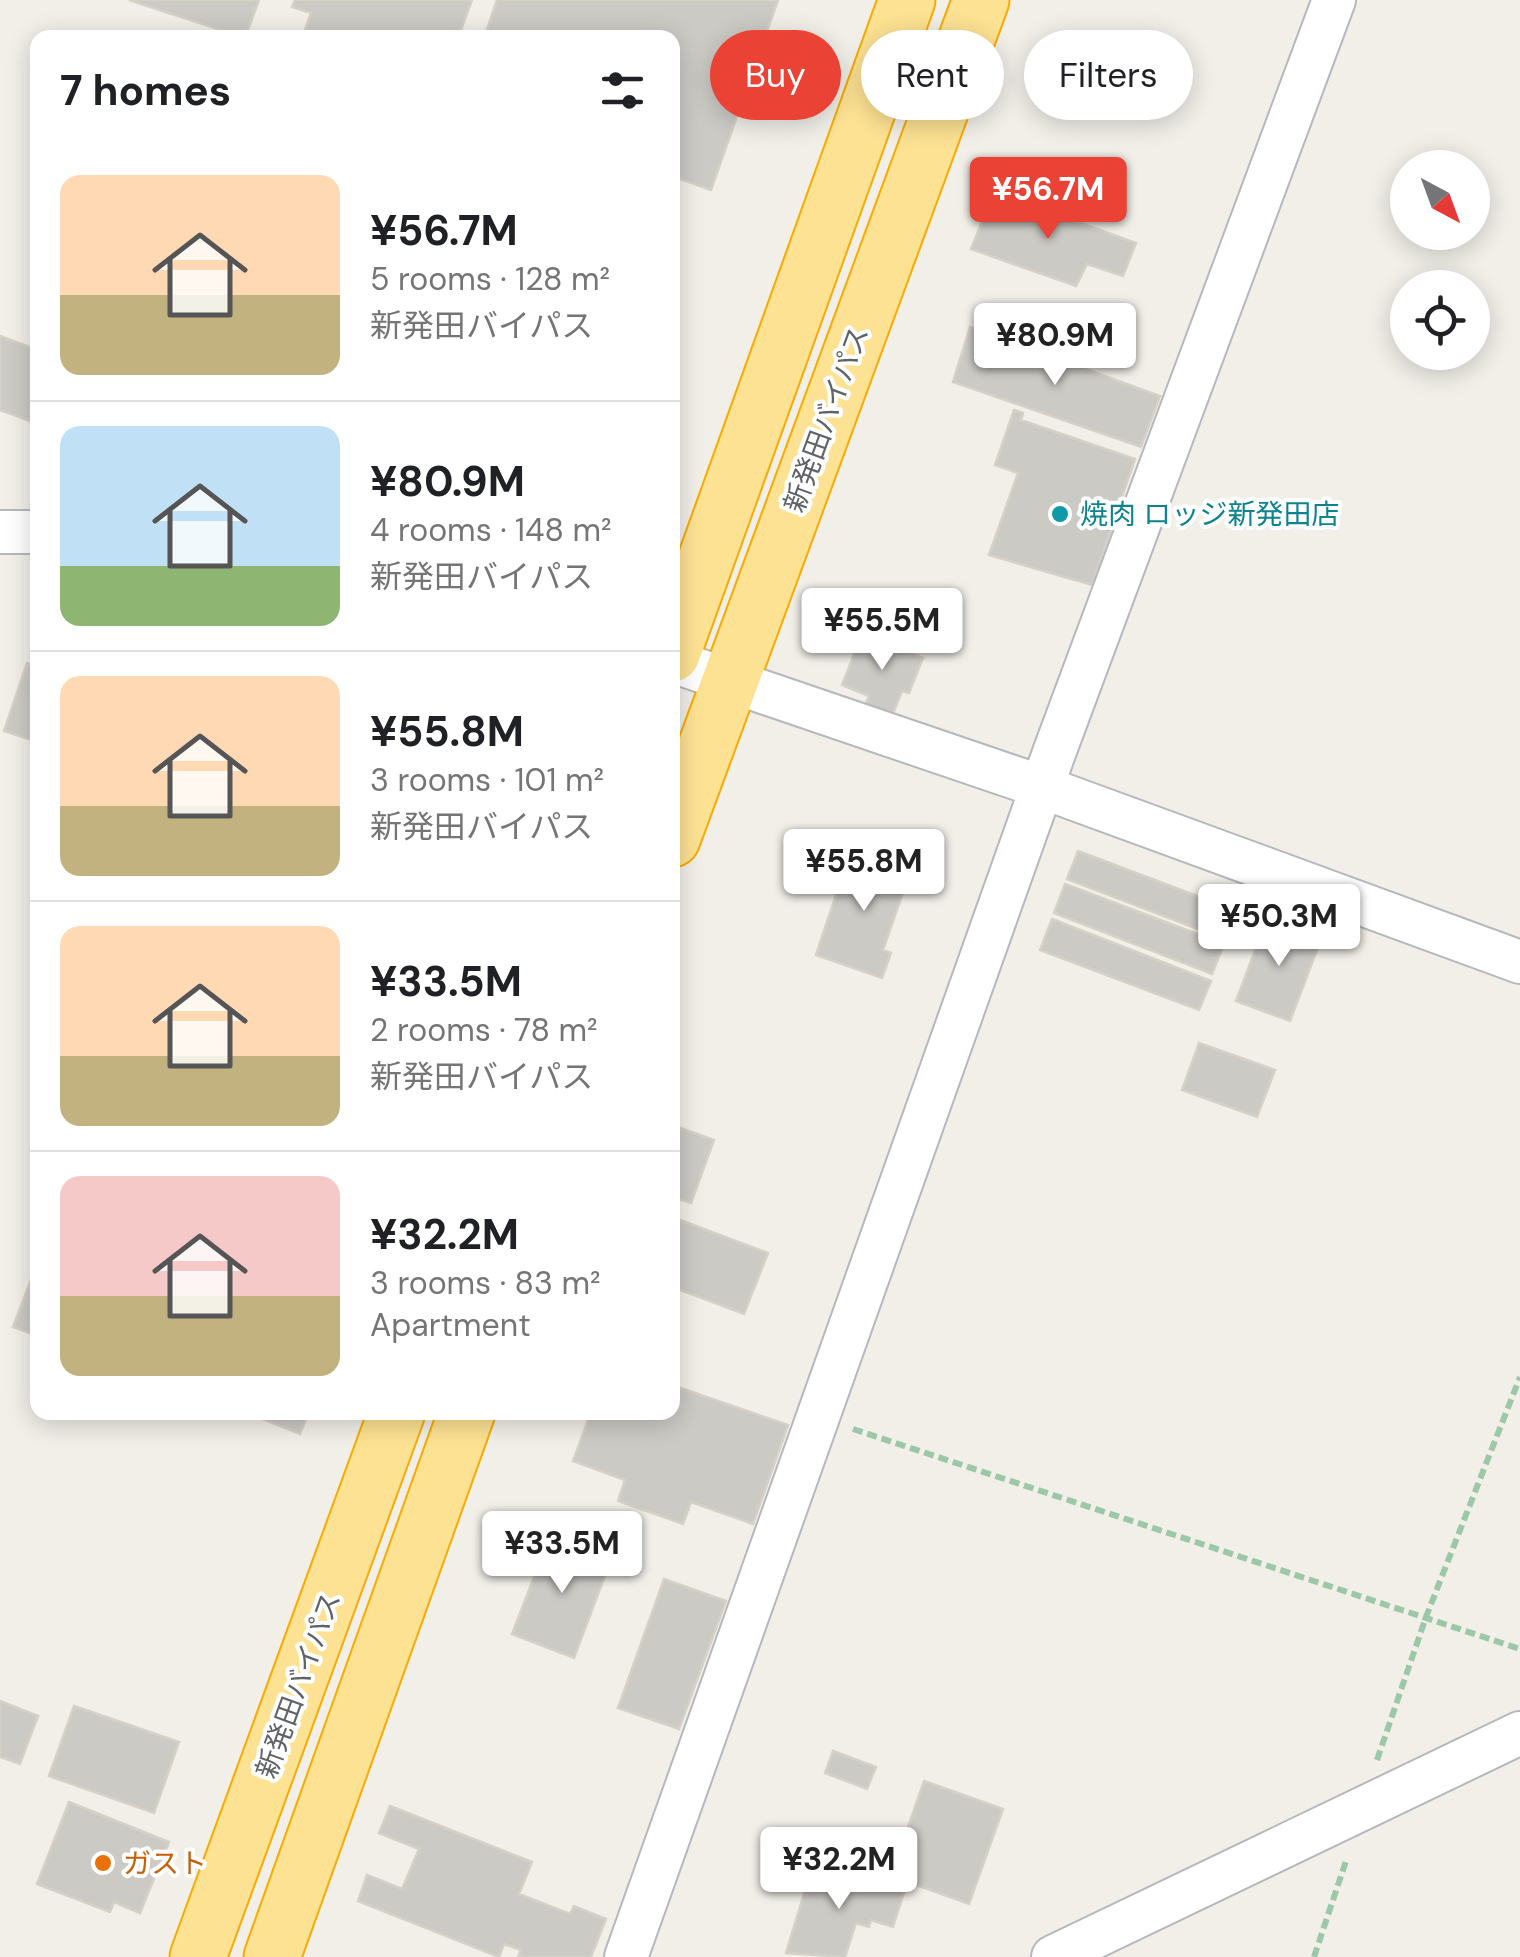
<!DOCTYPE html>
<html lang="en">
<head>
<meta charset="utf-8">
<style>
  body { margin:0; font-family:"DM Sans","Noto Sans JP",sans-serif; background:#f6f6f6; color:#202124; height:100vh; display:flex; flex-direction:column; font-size:38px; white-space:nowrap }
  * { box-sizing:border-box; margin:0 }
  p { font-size:32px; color:#757577 }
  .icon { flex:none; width:55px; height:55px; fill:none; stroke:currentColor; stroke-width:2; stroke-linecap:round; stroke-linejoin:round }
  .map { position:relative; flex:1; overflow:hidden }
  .side { position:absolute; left:30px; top:30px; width:650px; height:1390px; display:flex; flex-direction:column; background:#fff; border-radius:20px; box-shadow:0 5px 25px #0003 }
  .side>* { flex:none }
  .top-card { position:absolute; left:710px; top:30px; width:660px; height:90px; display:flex; gap:20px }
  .needle { width:65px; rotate:139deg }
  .controls { position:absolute; left:1390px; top:150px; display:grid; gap:20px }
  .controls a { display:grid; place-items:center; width:100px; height:100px; border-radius:50%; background:#fff; box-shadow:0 5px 25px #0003; font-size:50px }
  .price { position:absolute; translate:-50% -85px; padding:0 22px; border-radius:10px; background:#fff; color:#222; font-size:32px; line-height:65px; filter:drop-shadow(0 2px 5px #0008) }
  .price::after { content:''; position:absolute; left:50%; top:60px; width:30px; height:22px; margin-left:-15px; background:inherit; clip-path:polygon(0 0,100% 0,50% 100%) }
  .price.active { background:#ea4335; color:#fff }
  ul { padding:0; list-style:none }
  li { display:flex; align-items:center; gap:30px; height:250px; padding:0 30px }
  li+li { border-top:2px solid #e0e0e0 }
  li span { display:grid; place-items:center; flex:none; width:280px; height:200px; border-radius:20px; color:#555 }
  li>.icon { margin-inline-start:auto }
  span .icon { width:120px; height:120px; fill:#fffc; stroke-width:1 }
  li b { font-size:42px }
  h2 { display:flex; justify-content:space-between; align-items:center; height:120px; padding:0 30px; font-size:42px }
  .pill { padding:0 35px; border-radius:45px; background:#fff; box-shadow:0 5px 25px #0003; font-size:35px; line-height:90px }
  .pill.active { background:#ea4335; color:#fff }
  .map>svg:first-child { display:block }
  .building { fill:#cccac5; stroke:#d6d1c6; stroke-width:2.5 }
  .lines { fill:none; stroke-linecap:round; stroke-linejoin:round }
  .minor-casing { stroke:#b5b8bc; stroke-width:46 }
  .highway-casing { stroke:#f9ab00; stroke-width:59 }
  .path { stroke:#9cc7a9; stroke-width:6; stroke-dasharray:10 5; stroke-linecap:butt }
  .minor { stroke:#fff; stroke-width:42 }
  .highway { stroke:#fde293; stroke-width:55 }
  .culture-dot { fill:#0f9aa8; stroke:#fff; stroke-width:4 }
  .food-dot { fill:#e8710a; stroke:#fff; stroke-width:4 }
  .labels { text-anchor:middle; stroke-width:8; stroke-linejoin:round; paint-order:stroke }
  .street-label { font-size:28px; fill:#5f6368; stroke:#fff }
  .culture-label { font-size:28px; fill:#0d838f; stroke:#fff; text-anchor:start }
  .food-label { font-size:28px; fill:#c56008; stroke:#fff; text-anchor:start }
</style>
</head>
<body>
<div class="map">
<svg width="1520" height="1957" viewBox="0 0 1520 1957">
  <rect width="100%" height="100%" fill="#f1efe8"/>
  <path class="building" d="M129,0H259L245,38Z
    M295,0H472L458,38H302L311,13L292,7Z
    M497,0H778L711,190L672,176V38H484Z
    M994,192L1136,243L1123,276L1087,264L1076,286L971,249Z
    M970,327L1160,396L1141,447L953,382Z
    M0,336L38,350V424L0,410Z
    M1014,410L1023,413L1021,420L1135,459L1092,585L989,555L1018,473L995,465Z
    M862,634L923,658L909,693L902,691L892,716L865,705L869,696L842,685Z
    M27,663L38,666L35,741L4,731Z
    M859,851L911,869L883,950L891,953L882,978L816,955L846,865L853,868Z
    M1078,851L1237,911L1226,940L1067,879Z
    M1065,884L1224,944L1212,974L1054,913Z
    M1268,916L1322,937L1290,1021L1236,1001Z
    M1052,919L1211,981L1199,1010L1040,950Z
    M1199,1043L1275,1070L1257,1117L1182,1090Z
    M672,1125L714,1140L691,1203L672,1197Z
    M672,1217L768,1253L744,1314L672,1287Z
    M38,1261V1336L13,1327Z
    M672,1385L788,1425L753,1524L691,1502L683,1524L618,1501L625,1480L573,1461L591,1412H672Z
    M245,1412H309L300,1434Z
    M551,1533L612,1557L574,1658L512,1634Z
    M664,1579L726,1601L679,1729L618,1708Z
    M0,1701L38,1716L20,1764L0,1757Z
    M74,1706L179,1742L154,1813L49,1776Z
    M833,1751L876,1767L867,1789L825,1773Z
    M924,1781L1003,1809L969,1904L891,1876Z
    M69,1802L169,1842L140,1913L114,1902L110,1912L37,1884Z
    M390,1806L532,1862L519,1894L570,1914L574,1906L606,1919L591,1957H518L521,1950L504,1944L499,1957L358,1901L367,1875L402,1889L419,1849L379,1833Z
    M813,1864L904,1892L893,1927L871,1920L869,1927L856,1923L845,1957L786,1953Z"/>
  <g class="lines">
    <g class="minor-casing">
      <path id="minor" d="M0,532H38
        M672,661L1042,787L1520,962
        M626,1957L1054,753L1334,0
        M1053,1957L1520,1733"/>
    </g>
    <g class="highway-casing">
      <path id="highway" d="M672,654L907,0
        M672,839L981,0
        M198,1957L397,1412
        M272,1957L467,1412"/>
    </g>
    <path class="path" d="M853,1429L1520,1649
      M1377,1760L1426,1617L1520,1377
      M1314,1957L1347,1858"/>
    <use href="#minor" class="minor"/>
    <use href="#highway" class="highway"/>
  </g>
  <circle class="culture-dot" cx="1060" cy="514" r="10"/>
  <circle class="food-dot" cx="103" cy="1863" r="10"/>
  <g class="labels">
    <g class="street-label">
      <text transform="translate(826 419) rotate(-70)" y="10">新発田バイパス</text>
      <text transform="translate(298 1685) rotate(-70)" y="10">新発田バイパス</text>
    </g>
    <g class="culture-label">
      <text x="1080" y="524">焼肉 ロッジ新発田店</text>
    </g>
    <g class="food-label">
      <text x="123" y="1873">ガスト</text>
    </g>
  </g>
</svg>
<div class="controls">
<a><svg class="needle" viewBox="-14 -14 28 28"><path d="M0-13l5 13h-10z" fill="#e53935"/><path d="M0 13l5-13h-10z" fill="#757577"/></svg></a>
<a><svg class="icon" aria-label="locate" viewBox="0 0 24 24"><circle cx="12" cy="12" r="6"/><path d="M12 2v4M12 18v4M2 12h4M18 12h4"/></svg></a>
</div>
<b class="price active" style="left:1048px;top:242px">¥56.7M</b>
<b class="price" style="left:1055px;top:388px">¥80.9M</b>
<b class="price" style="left:882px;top:673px">¥55.5M</b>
<b class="price" style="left:864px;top:914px">¥55.8M</b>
<b class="price" style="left:1279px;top:969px">¥50.3M</b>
<b class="price" style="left:562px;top:1596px">¥33.5M</b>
<b class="price" style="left:839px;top:1912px">¥32.2M</b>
<div class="top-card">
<a class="pill active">Buy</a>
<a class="pill">Rent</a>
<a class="pill">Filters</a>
</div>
<section class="side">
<h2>7 homes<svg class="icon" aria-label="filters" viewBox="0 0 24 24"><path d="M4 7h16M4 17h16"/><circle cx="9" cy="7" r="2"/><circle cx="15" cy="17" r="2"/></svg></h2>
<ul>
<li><span style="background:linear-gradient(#ffd9b3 60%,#c2b280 0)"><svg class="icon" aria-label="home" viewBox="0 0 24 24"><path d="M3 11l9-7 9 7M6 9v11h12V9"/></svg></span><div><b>¥56.7M</b><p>5 rooms · 128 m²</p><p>新発田バイパス</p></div></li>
<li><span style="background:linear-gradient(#bfe0f5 70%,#8fb573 0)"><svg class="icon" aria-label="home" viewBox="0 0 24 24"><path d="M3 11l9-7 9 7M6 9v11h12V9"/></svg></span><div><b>¥80.9M</b><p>4 rooms · 148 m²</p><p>新発田バイパス</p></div></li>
<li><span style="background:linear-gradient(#ffd9b3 65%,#c2b280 0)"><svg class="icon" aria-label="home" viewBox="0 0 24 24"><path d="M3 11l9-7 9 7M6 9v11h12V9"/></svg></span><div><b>¥55.8M</b><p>3 rooms · 101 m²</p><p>新発田バイパス</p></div></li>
<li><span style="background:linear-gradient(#ffd9b3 65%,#c2b280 0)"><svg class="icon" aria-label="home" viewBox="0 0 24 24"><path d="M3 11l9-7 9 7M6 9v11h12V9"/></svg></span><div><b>¥33.5M</b><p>2 rooms · 78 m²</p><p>新発田バイパス</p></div></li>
<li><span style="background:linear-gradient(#f6c9c9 60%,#c2b280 0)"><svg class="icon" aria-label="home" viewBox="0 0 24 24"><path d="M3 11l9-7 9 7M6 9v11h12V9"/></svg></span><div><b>¥32.2M</b><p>3 rooms · 83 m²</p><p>Apartment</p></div></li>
</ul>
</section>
</div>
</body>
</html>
